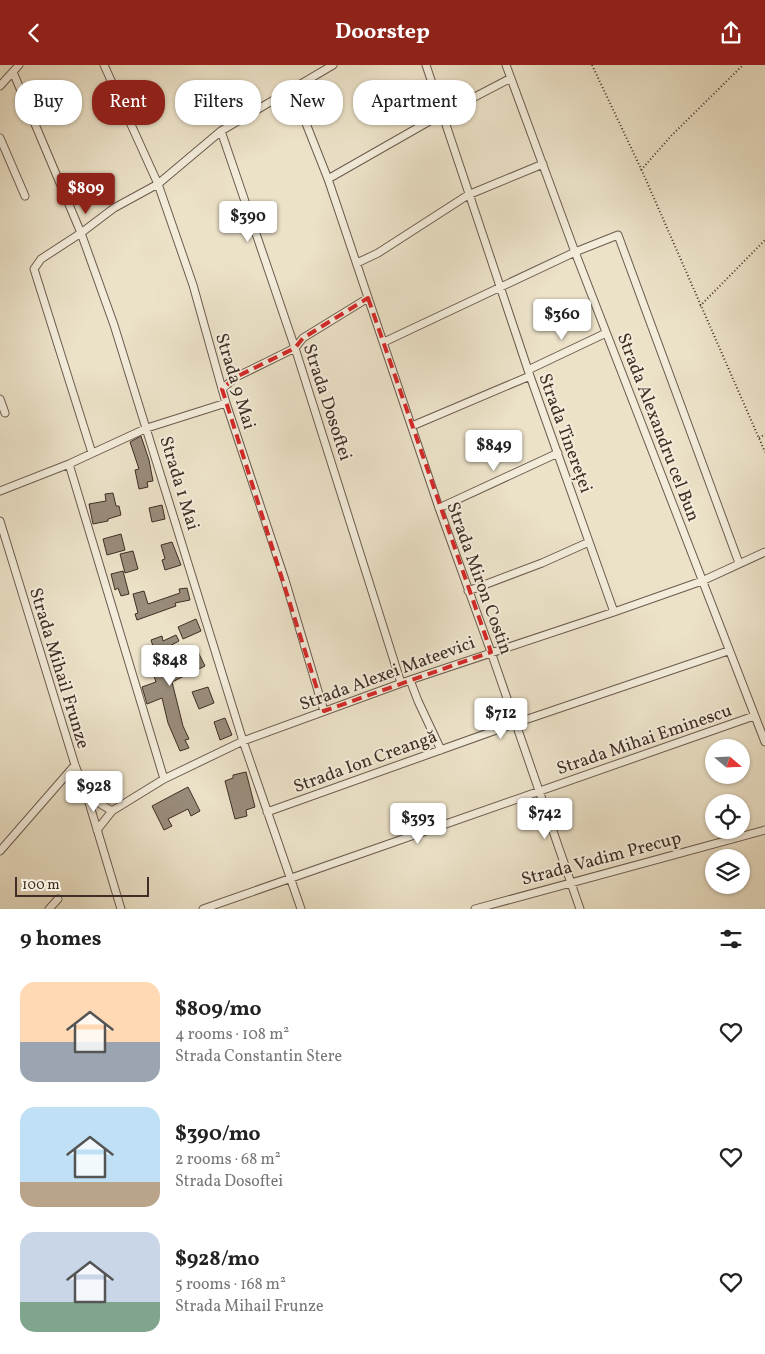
<!DOCTYPE html>
<html lang="en">
<head>
<meta charset="utf-8">
<style>
  body { margin:0; font-family:Vollkorn,serif; background:#f6f6f6; color:#222; height:100vh; display:flex; flex-direction:column; font-size:19px; white-space:nowrap }
  * { box-sizing:border-box; margin:0 }
  p { font-size:16px; color:#767676 }
  .icon { flex:none; width:28px; height:28px; fill:none; stroke:currentColor; stroke-width:2; stroke-linecap:round; stroke-linejoin:round }
  .map { position:relative; height:844px; overflow:hidden }
  .details { display:flex; flex-direction:column; background:#fff; flex:1 }
  .details>* { flex:none }
  .hud { position:absolute; left:15px; top:15px; width:500px; height:45px; display:flex; gap:10px }
  .needle { width:32px; rotate:109deg }
  .controls { position:absolute; left:705px; top:674px; display:grid; gap:10px }
  .controls a { display:grid; place-items:center; width:45px; height:45px; border-radius:50%; background:#fff; box-shadow:0 1px 4px #0004; font-size:25px }
  .scale { position:absolute; left:15px; bottom:12px; width:134px; box-sizing:border-box; padding-left:5px; border:2px solid #402e26; border-top:0; font-size:14px; line-height:18px; white-space:nowrap; color:#402e26; -webkit-text-stroke:4px #f3ecdb; paint-order:stroke }
  .price { position:absolute; translate:-50% -42px; padding:0 11px; border-radius:5px; background:#fff; color:#222; font-size:16px; line-height:32px; filter:drop-shadow(0 1px 2px #0008) }
  .price::after { content:''; position:absolute; left:50%; top:30px; width:15px; height:11px; margin-left:-8px; background:inherit; clip-path:polygon(0 0,100% 0,50% 100%) }
  .price.active { background:#8f2418; color:#fff }
  ul { padding:0; list-style:none }
  li { display:flex; align-items:center; gap:15px; height:125px; padding:0 20px }
  li span { display:grid; place-items:center; flex:none; width:140px; height:100px; border-radius:15px; color:#555 }
  li>.icon { margin-inline-start:auto }
  span .icon { width:60px; height:60px; fill:#fffc; stroke-width:1 }
  li b { font-size:21px }
  h2 { display:flex; justify-content:space-between; align-items:center; height:60px; padding:0 20px; font-size:21px }
  .chip { padding:0 18px; border-radius:20px; background:#fff; box-shadow:0 1px 4px #0004; font-size:18px; line-height:45px }
  .chip.active { background:#8f2418; color:#fff }
  header { display:flex; justify-content:space-between; align-items:center; height:65px; padding:0 20px; background:#8f2418; color:#fff; font-size:22px; font-weight:700 }
  .map>svg:first-child { display:block }
  .building { fill:#998c7a; stroke:#402e26 }
  .lines { fill:none; stroke-linecap:round; stroke-linejoin:round }
  .street-casing { stroke:#6b5b4e; stroke-width:9 }
  .path { stroke:#402e26; stroke-width:2; stroke-dasharray:1 2.5; stroke-linecap:butt }
  .street { stroke:#f3ecdb; stroke-width:7 }
  .marked { fill:none; stroke:#d62828; stroke-width:4; stroke-dasharray:10 6; stroke-linejoin:round }
  .labels { text-anchor:middle; stroke-width:4; stroke-linejoin:round; paint-order:stroke }
  .street-label { font-size:18px; fill:#402e26; stroke:#f3ecdb }
</style>
</head>
<body>
<header><svg class="icon" aria-label="back" viewBox="0 0 24 24"><path d="M15 5l-7 7 7 7"/></svg>Doorstep<svg class="icon" aria-label="share" viewBox="0 0 24 24"><path d="M12 15V3M7 8l5-5 5 5M5 13v7h14v-7"/></svg></header>
<div class="map">
<svg width="765" height="844" viewBox="0 0 765 844">
  <rect width="100%" height="100%" fill="#ece2c8"/>
  <filter id="stains"><feTurbulence type="fractalNoise" baseFrequency=".004" numOctaves="4"/><feColorMatrix values="0 0 0 0 .2 0 0 0 0 .09 0 0 0 0 .02 0 0 0 .5 -.17"/></filter>
  <radialGradient id="worn" r=".72"><stop offset=".6" stop-color="#630" stop-opacity="0"/><stop offset="1" stop-color="#630" stop-opacity=".3"/></radialGradient>
  <path class="building" d="M141,371L149,395L153,416L147,417L148,422L139,424L135,405L139,404L130,377Z
    M113,428L116,441H119L121,450L108,454V456L93,459L89,439L106,436L105,429Z
    M162,440L165,454L152,457L149,443Z
    M121,469L125,485L107,490L103,474Z
    M172,477L181,500L165,505L162,495L165,494L161,480Z
    M133,486L138,504L125,508L120,489Z
    M123,506L129,529L121,531L118,523L115,525L111,509Z
    M187,523L190,535L175,538L176,541L137,555L135,549L138,548L133,529L144,526L148,539L180,528L179,524Z
    M196,554L201,566L183,574L178,562Z
    M176,570L179,576L162,585L169,610L183,603L180,596L198,587L205,601L172,617L183,661L189,674L185,675L189,683L180,686L168,658L162,633L147,639L142,622L156,617L150,599L158,597L151,575L162,571L163,576Z
    M208,622L214,638L199,644L192,627Z
    M225,653L232,670L220,675L214,657Z
    M246,707L255,742L246,745L247,751L235,754L225,716L233,713V710Z
    M188,722L200,746L191,751L188,744L168,754L172,761L164,765L152,741Z"/>
  <g class="lines">
    <g class="street-casing">
      <path id="street" d="M104,0L158,119L193,220L226,338L285,515L324,646
        M426,0L530,311L614,547
        M506,0L575,187L765,677
        M13,7L81,168L114,260L243,676L301,844
        M0,21L19,0
        M292,23L328,114L439,443L491,587L580,844
        M221,66L295,283L401,618
        M0,73L25,131
        M328,114L442,49L511,13
        M357,198L378,188L468,130L543,99
        M384,277L575,187L618,170L739,498
        M528,305L606,268
        M222,324L236,312L295,283L303,273L368,233
        M0,334L5,348
        M412,361L530,311
        M92,388L34,204L41,194L81,168L114,143L158,119L221,66L333,0
        M69,399L164,714
        M0,426L69,399L147,363L226,338
        M439,443L558,388
        M0,456L75,700L87,731L121,844
        M468,526L542,498L589,477
        M410,615L418,636L441,685
        M87,731L112,746
        M267,747L516,658L728,586
        M97,765L112,746L164,714L243,676L410,615L614,547L702,516L765,487
        M0,786L75,700
        M49,844L58,834
        M203,844L754,651
        M475,844L765,765"/>
    </g>
    <path class="path" d="M592,0L643,108L765,387
      M641,105L672,70L743,0
      M700,241L765,175
      M759,373L765,369"/>
    <use href="#street" class="street"/>
  </g>
  <path class="marked" d="M368,233L491,587L324,646L222,324L236,312L295,283L303,273Z"/>
  <g class="labels">
    <g class="street-label">
      <text transform="translate(236 316) rotate(73)" y="6">Strada 9 Mai</text>
      <text transform="translate(328 337) rotate(72)" y="6">Strada Dosoftei</text>
      <text transform="translate(659 362) rotate(69)" y="6">Strada Alexandru cel Bun</text>
      <text transform="translate(566 368) rotate(70)" y="6">Strada Tinereței</text>
      <text transform="translate(180 418) rotate(73)" y="6">Strada 1 Mai</text>
      <text transform="translate(480 513) rotate(70)" y="6">Strada Miron Costin</text>
      <text transform="translate(60 603) rotate(73)" y="6">Strada Mihail Frunze</text>
      <text transform="translate(387 608) rotate(-20)" y="6">Strada Alexei Mateevici</text>
      <text transform="translate(644 674) rotate(-19)" y="6">Strada Mihai Eminescu</text>
      <text transform="translate(365 696) rotate(-20)" y="6">Strada Ion Creangă</text>
      <text transform="translate(601 793) rotate(-15)" y="6">Strada Vadim Precup</text>
    </g>
  </g>
  <rect width="100%" height="100%" filter="url(#stains)"/>
  <rect width="100%" height="100%" fill="url(#worn)"/>
</svg>
<div class="controls">
<a><svg class="needle" viewBox="-14 -14 28 28"><path d="M0-13l5 13h-10z" fill="#e53935"/><path d="M0 13l5-13h-10z" fill="#767676"/></svg></a>
<a><svg class="icon" aria-label="locate" viewBox="0 0 24 24"><circle cx="12" cy="12" r="6"/><path d="M12 2v4M12 18v4M2 12h4M18 12h4"/></svg></a>
<a><svg class="icon" aria-label="layers" viewBox="0 0 24 24"><path d="M12 4l9 5-9 5-9-5zM3 14l9 5 9-5"/></svg></a>
</div>
<div class="scale">100 m</div>
<b class="price active" style="left:86px;top:150px">$809</b>
<b class="price" style="left:248px;top:178px">$390</b>
<b class="price" style="left:562px;top:276px">$360</b>
<b class="price" style="left:494px;top:407px">$849</b>
<b class="price" style="left:170px;top:622px">$848</b>
<b class="price" style="left:501px;top:675px">$712</b>
<b class="price" style="left:94px;top:748px">$928</b>
<b class="price" style="left:545px;top:775px">$742</b>
<b class="price" style="left:418px;top:780px">$393</b>
<div class="hud">
<a class="chip">Buy</a>
<a class="chip active">Rent</a>
<a class="chip">Filters</a>
<a class="chip">New</a>
<a class="chip">Apartment</a>
</div>
</div>
<section class="details">
<h2>9 homes<svg class="icon" aria-label="filters" viewBox="0 0 24 24"><path d="M4 7h16M4 17h16"/><circle cx="9" cy="7" r="2"/><circle cx="15" cy="17" r="2"/></svg></h2>
<ul>
<li><span style="background:linear-gradient(#ffd9b3 60%,#9aa5b1 0)"><svg class="icon" aria-label="home" viewBox="0 0 24 24"><path d="M3 11l9-7 9 7M6 9v11h12V9"/></svg></span><div><b>$809/mo</b><p>4 rooms · 108 m²</p><p>Strada Constantin Stere</p></div><svg class="icon" aria-label="heart" viewBox="0 0 24 24"><path d="M12 20l-8-8c-3-5 5-10 8-4 3-6 11-1 8 4z"/></svg></li>
<li><span style="background:linear-gradient(#bfe0f5 75%,#b9a48a 0)"><svg class="icon" aria-label="home" viewBox="0 0 24 24"><path d="M3 11l9-7 9 7M6 9v11h12V9"/></svg></span><div><b>$390/mo</b><p>2 rooms · 68 m²</p><p>Strada Dosoftei</p></div><svg class="icon" aria-label="heart" viewBox="0 0 24 24"><path d="M12 20l-8-8c-3-5 5-10 8-4 3-6 11-1 8 4z"/></svg></li>
<li><span style="background:linear-gradient(#c9d6e8 70%,#7fa58c 0)"><svg class="icon" aria-label="home" viewBox="0 0 24 24"><path d="M3 11l9-7 9 7M6 9v11h12V9"/></svg></span><div><b>$928/mo</b><p>5 rooms · 168 m²</p><p>Strada Mihail Frunze</p></div><svg class="icon" aria-label="heart" viewBox="0 0 24 24"><path d="M12 20l-8-8c-3-5 5-10 8-4 3-6 11-1 8 4z"/></svg></li>
</ul>
</section>
</body>
</html>
